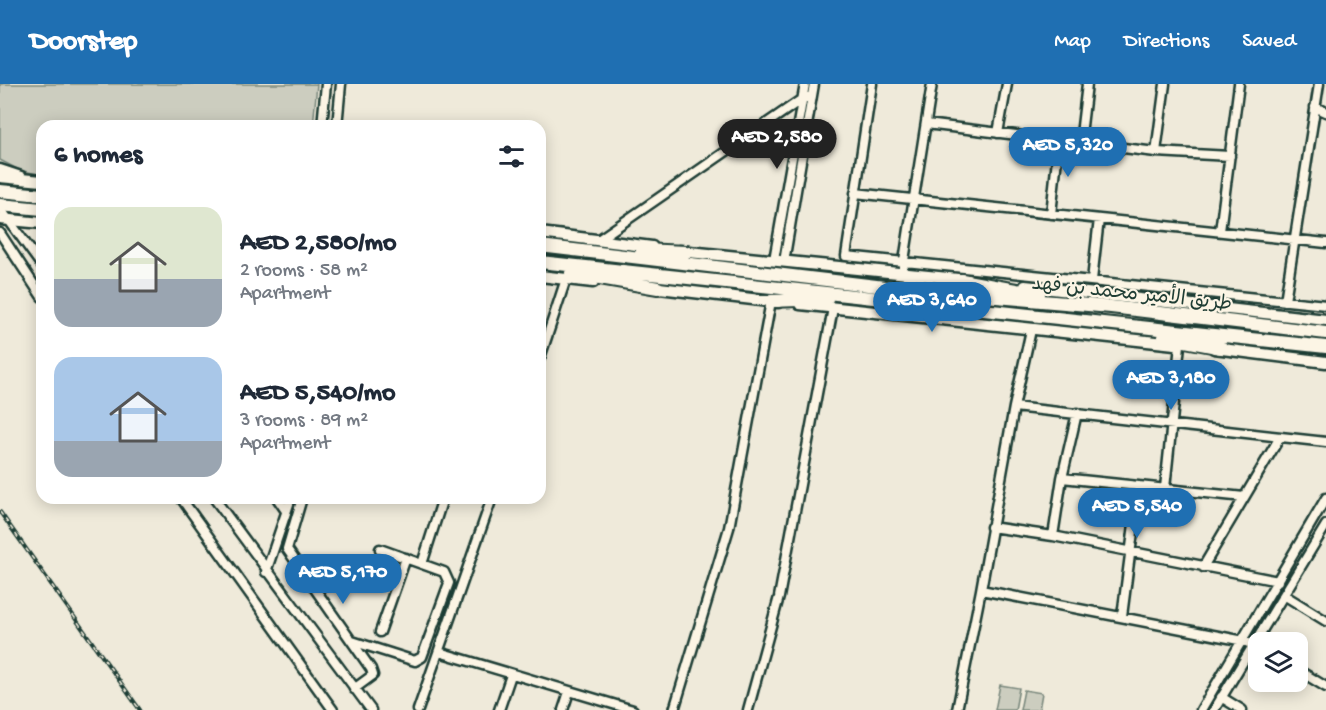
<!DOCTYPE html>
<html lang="en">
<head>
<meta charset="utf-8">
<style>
  body { margin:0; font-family:"Gochi Hand","Playpen Sans Arabic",sans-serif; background:#f6f6f7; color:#1f2937; height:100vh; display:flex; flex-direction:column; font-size:22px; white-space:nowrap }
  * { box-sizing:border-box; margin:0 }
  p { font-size:20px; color:#747a83 }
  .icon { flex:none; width:33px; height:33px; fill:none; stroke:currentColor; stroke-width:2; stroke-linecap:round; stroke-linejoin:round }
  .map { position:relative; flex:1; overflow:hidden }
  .side { position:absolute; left:36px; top:36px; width:510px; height:384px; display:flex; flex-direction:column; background:#fff; border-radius:18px; box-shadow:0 3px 15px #0003 }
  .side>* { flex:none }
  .buttons { position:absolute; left:1248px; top:548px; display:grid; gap:12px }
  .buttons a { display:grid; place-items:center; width:60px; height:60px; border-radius:12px; background:#fff; box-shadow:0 3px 15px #0003; font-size:30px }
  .price { position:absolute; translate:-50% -51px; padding:0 14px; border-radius:21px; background:#1f6fb2; color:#fff; font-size:20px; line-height:39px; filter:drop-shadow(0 2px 3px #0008) }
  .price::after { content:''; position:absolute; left:50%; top:36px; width:18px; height:14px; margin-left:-9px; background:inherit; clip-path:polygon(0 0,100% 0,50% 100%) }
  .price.on { background:#222; color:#fff }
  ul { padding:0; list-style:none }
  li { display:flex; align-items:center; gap:18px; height:150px; padding:0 18px }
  li span { display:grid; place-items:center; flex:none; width:168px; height:120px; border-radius:18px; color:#555 }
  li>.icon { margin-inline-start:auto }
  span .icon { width:72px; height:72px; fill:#fffc; stroke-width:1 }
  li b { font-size:26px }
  h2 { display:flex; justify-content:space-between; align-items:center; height:72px; padding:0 18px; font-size:26px }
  header { display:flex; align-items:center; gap:36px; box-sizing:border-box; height:84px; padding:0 30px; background:#1f6fb2; color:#fff }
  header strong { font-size:28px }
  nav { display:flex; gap:33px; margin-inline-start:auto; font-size:21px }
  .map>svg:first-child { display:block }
  .green { fill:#cccdbf; stroke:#76857a; stroke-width:1.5 }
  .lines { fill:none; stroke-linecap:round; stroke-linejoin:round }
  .minor-casing { stroke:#1f3d34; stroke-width:13 }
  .major-casing { stroke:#1f3d34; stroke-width:15 }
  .highway-casing { stroke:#1f3d34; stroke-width:16 }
  .minor { stroke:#fcf5e5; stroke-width:8 }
  .major { stroke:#fcf5e5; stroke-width:10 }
  .highway { stroke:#fcf5e5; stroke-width:12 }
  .rail-casing { stroke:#1f3d34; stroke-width:4 }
  .rail { stroke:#fcf5e5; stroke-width:1.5; stroke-dasharray:4.5; stroke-linecap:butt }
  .labels { text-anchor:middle; stroke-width:4.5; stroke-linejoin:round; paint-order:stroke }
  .street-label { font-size:20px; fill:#1f3d34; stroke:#fcf5e5 }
</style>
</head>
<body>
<header>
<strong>Doorstep</strong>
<nav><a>Map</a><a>Directions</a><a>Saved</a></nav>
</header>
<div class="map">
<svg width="1326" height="626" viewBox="0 0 1326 626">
  <rect width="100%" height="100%" fill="#efeada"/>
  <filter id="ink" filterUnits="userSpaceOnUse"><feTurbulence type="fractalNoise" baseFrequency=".0167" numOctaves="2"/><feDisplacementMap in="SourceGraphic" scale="12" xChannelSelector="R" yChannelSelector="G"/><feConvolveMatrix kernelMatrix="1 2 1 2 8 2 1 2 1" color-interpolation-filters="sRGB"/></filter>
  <g filter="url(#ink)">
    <path class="green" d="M0,0H317L313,42H42V91L19,86L0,76Z
      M1000,601L1019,604L1015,626H995Z
      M1024,606L1042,609L1039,626H1020Z"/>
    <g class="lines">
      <g class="minor-casing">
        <path id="minor" d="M872,0L846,172L1326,221
          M1315,23L1326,28
          M926,40L1156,68L1230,72
          M322,42L326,0
          M337,42L341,0
          M998,49L1007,0
          M1080,59L1087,0
          M1156,68L1165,0
          M0,85L21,92
          M855,109L1326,159
          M0,124L42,182
          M1051,130L1059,56
          M1220,147L1239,0
          M0,149L42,213
          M598,156L802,15L812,11
          M774,176L805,0
          M784,178L814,0
          M903,183L932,0
          M1092,196L1099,135
          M1285,217L1319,0
          M1031,246L1014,323L981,506L1244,557L1258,563
          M540,274L566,195
          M1014,323L1326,358
          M1062,394L1244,413
          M1165,404L1180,261
          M181,414L333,626
          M214,414L371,626
          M277,414L286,427
          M302,414L287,465L371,585L373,591L354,605
          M991,443L1053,452L1278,497
          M1053,452L1062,394L1077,329
          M422,480L442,417
          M1203,483L1280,353
          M266,488L291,414
          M1284,511L1326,537
          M1122,532L1139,402
          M380,548L406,474
          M352,557L415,577L422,573L449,499L444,488L380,465
          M439,568L633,626
          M1298,586L1326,603
          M1221,613L1242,626
          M418,626L492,414
          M499,626L511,591
          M563,626L569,608
          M674,626L729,444L771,217
          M748,626L779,513L833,224
          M957,626L981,506
          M1201,626L1326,414
          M1214,626L1326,441"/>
      </g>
      <g class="major-casing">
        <path id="major" d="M0,93L42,97
          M0,135L42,139
          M540,149L652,163
          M679,167L968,196
          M540,192L593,198
          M1025,202L1326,236
          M651,203L778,218
          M800,220L1175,260
          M1214,264L1326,278"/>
      </g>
      <g class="highway-casing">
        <path id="highway" d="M0,107L42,111
          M0,121L42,125
          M540,162L893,204L1111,223L1326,249
          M642,166L686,168
          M540,178L1326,263
          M571,189L658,204
          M961,196L1039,210
          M771,217L827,215
          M1164,253L1222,264"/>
      </g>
      <use href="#minor" class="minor"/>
      <use href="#major" class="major"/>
      <use href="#highway" class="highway"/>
      <g class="rail-casing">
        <path id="rail" d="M0,428L140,626"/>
      </g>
      <use href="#rail" class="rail"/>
    </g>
  </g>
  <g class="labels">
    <g class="street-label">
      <text transform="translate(1132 208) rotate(6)" y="7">طريق الأمير محمد بن فهد</text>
    </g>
  </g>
</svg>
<div class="buttons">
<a><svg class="icon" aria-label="layers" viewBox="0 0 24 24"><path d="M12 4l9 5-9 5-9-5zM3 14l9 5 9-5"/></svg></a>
</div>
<b class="price on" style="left:777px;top:86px">AED 2,580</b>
<b class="price" style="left:1068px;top:94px">AED 5,320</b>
<b class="price" style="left:932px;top:249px">AED 3,640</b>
<b class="price" style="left:1171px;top:327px">AED 3,180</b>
<b class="price" style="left:1137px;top:455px">AED 5,540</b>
<b class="price" style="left:343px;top:521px">AED 5,170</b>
<section class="side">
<h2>6 homes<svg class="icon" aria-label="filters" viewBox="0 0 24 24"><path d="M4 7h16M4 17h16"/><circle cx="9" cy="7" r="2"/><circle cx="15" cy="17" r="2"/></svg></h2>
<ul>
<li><span style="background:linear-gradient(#dfe7d0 60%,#9aa5b1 0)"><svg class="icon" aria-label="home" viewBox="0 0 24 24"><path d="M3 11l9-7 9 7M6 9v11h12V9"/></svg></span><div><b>AED 2,580/mo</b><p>2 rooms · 58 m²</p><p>Apartment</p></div></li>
<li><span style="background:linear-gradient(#a9c7e8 70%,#9aa5b1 0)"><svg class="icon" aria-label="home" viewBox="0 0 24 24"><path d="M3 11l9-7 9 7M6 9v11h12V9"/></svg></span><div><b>AED 5,540/mo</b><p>3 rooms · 89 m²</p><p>Apartment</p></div></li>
</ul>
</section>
</div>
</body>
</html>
